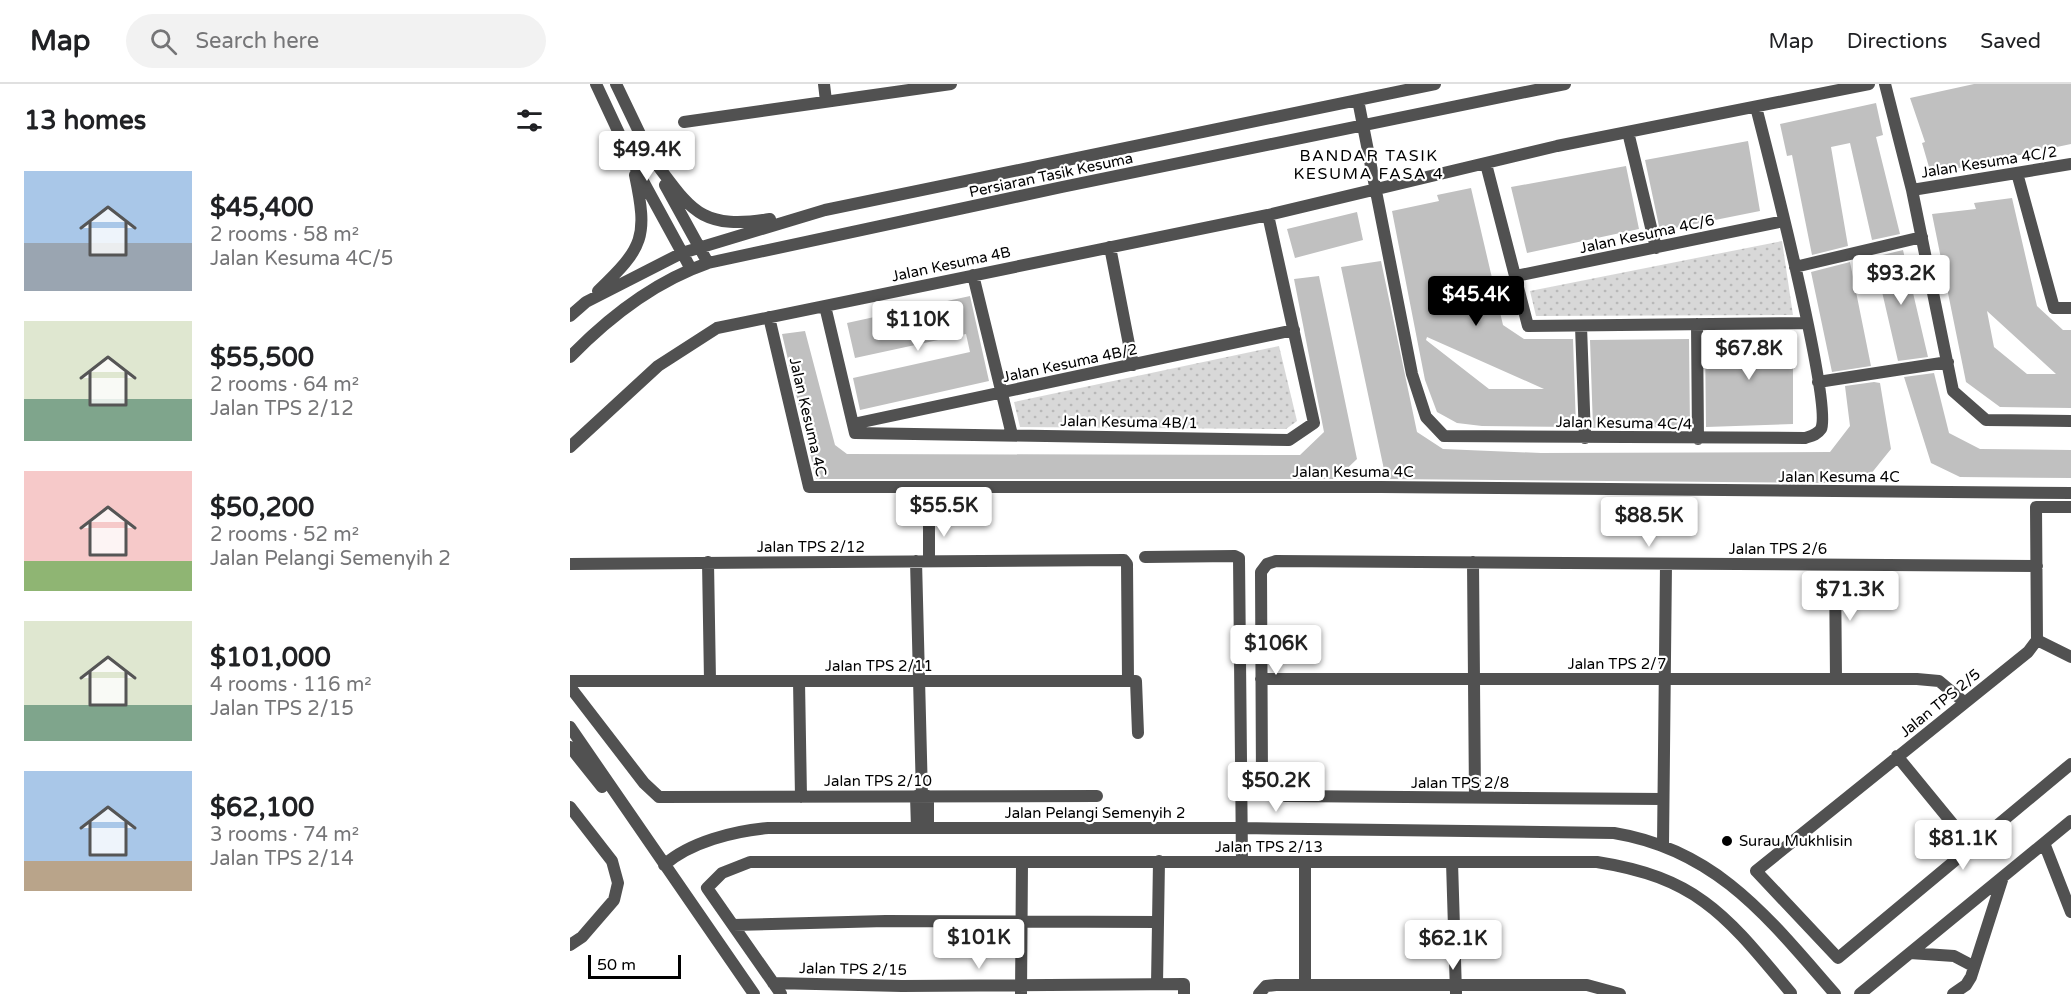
<!DOCTYPE html>
<html lang="en">
<head>
<meta charset="utf-8">
<style>
  body { margin:0; font-family:"Varela Round",sans-serif; background:#f2f2f2; color:#202124; height:100vh; display:flex; flex-direction:column; font-size:22px; white-space:nowrap }
  * { box-sizing:border-box; margin:0 }
  p { font-size:20px; color:#757577 }
  .icon { flex:none; width:33px; height:33px; fill:none; stroke:currentColor; stroke-width:2; stroke-linecap:round; stroke-linejoin:round }
  .map { position:relative; flex:1; overflow:hidden }
  .sheet { display:flex; flex-direction:column; background:#fff; width:570px }
  .sheet>* { flex:none }
  .scale { position:absolute; left:18px; bottom:15px; width:93px; box-sizing:border-box; padding-left:6px; border:3px solid #000; border-top:0; font-size:16px; line-height:21px; white-space:nowrap; color:#000; -webkit-text-stroke:4px #fff; paint-order:stroke }
  .price { position:absolute; translate:-50% -51px; padding:0 14px; border-radius:6px; background:#fff; color:#222; font-size:20px; line-height:39px; filter:drop-shadow(0 2px 3px #0008) }
  .price::after { content:''; position:absolute; left:50%; top:36px; width:18px; height:14px; margin-left:-9px; background:inherit; clip-path:polygon(0 0,100% 0,50% 100%) }
  .price.active { background:#000; color:#fff }
  ul { padding:0; list-style:none }
  li { display:flex; align-items:center; gap:18px; height:150px; padding:0 24px }
  li span { display:grid; place-items:center; flex:none; width:168px; height:120px; border-radius:0px; color:#555 }
  li>.icon { margin-inline-start:auto }
  span .icon { width:72px; height:72px; fill:#fffc; stroke-width:1 }
  li b { font-size:26px }
  h2 { display:flex; justify-content:space-between; align-items:center; height:72px; padding:0 24px; font-size:26px }
  header { display:flex; align-items:center; gap:36px; box-sizing:border-box; height:84px; padding:0 30px; background:#fff; border-bottom:2px solid #e0e0e0 }
  header strong { font-size:28px }
  nav { display:flex; gap:33px; margin-inline-start:auto; font-size:21px }
  .search { width:420px; height:54px; background:#f2f2f2; display:flex; align-items:center; gap:15px; box-sizing:border-box; padding:0 21px; border-radius:33px; color:#757577; font-size:22px }
  main { display:flex; flex:1; min-height:0 }
  .map>svg:first-child { display:block }
  .grass { fill:url(#grass-dots) }
  .building { fill:#c0c0c0; fill-rule:evenodd }
  .lines { fill:none; stroke-linecap:round; stroke-linejoin:round }
  .minor { stroke:#515151; stroke-width:12 }
  .poi-dot { fill:#000; stroke:#fff; stroke-width:2 }
  .labels { text-anchor:middle; stroke-width:4.5; stroke-linejoin:round; paint-order:stroke }
  .street-label { font-size:15px; fill:#000; stroke:#fff }
  .poi-label { font-size:15px; fill:#000; stroke:#fff; text-anchor:start }
  .neighbourhood-label { font-size:16px; letter-spacing:1.5px; fill:#000; stroke:#fff }
</style>
</head>
<body>
<header>
<strong>Map</strong>
<div class="search"><svg class="icon" aria-label="search" viewBox="0 0 24 24"><circle cx="10" cy="10" r="6"/><path d="M15 15l6 6"/></svg>Search here</div>
<nav><a>Map</a><a>Directions</a><a>Saved</a></nav>
</header>
<main>
<section class="sheet">
<h2>13 homes<svg class="icon" aria-label="filters" viewBox="0 0 24 24"><path d="M4 7h16M4 17h16"/><circle cx="9" cy="7" r="2"/><circle cx="15" cy="17" r="2"/></svg></h2>
<ul>
<li><span style="background:linear-gradient(#a9c7e8 60%,#9aa5b1 0)"><svg class="icon" aria-label="home" viewBox="0 0 24 24"><path d="M3 11l9-7 9 7M6 9v11h12V9"/></svg></span><div><b>$45,400</b><p>2 rooms · 58 m²</p><p>Jalan Kesuma 4C/5</p></div></li>
<li><span style="background:linear-gradient(#dfe7d0 65%,#7fa58c 0)"><svg class="icon" aria-label="home" viewBox="0 0 24 24"><path d="M3 11l9-7 9 7M6 9v11h12V9"/></svg></span><div><b>$55,500</b><p>2 rooms · 64 m²</p><p>Jalan TPS 2/12</p></div></li>
<li><span style="background:linear-gradient(#f6c9c9 75%,#8fb573 0)"><svg class="icon" aria-label="home" viewBox="0 0 24 24"><path d="M3 11l9-7 9 7M6 9v11h12V9"/></svg></span><div><b>$50,200</b><p>2 rooms · 52 m²</p><p>Jalan Pelangi Semenyih 2</p></div></li>
<li><span style="background:linear-gradient(#dfe7d0 70%,#7fa58c 0)"><svg class="icon" aria-label="home" viewBox="0 0 24 24"><path d="M3 11l9-7 9 7M6 9v11h12V9"/></svg></span><div><b>$101,000</b><p>4 rooms · 116 m²</p><p>Jalan TPS 2/15</p></div></li>
<li><span style="background:linear-gradient(#a9c7e8 75%,#b9a48a 0)"><svg class="icon" aria-label="home" viewBox="0 0 24 24"><path d="M3 11l9-7 9 7M6 9v11h12V9"/></svg></span><div><b>$62,100</b><p>3 rooms · 74 m²</p><p>Jalan TPS 2/14</p></div></li>
</ul>
</section>
<div class="map">
<svg width="1501" height="910" viewBox="0 0 1501 910">
  <defs>
    <pattern id="grass-dots" width="8" height="8" patternUnits="userSpaceOnUse" patternTransform="scale(1.5)"><rect width="8" height="8" fill="#d8d8d8"/><path d="M2 2h.1M6 6h.1" fill="none" stroke="#b8b8b8" stroke-width="1.8" stroke-linecap="round"/></pattern>
  </defs>
  <rect width="100%" height="100%" fill="#fff"/>
  <path class="grass" d="M1212,157L1223,231L966,232L960,207Z
    M709,262L727,337L716,345L450,343L444,318Z"/>
  <path class="building" d="M1404,0H1501V60L1361,90L1352,59L1355,58L1340,14Z
    M1306,19L1313,51L1306,53L1330,150L1302,156L1280,59L1261,63L1278,162L1242,171L1222,71L1217,72L1210,40Z
    M1178,57L1190,127L1090,147L1075,76Z
    M1056,82L1069,145L957,169L941,103Z
    M901,104L933,241L954,255H1003L1006,343L912,342L887,339L867,328L855,296L822,127L869,117L867,111ZM857,253L974,305H919L856,256Z
    M1442,114L1467,222L1493,246H1501V324L1430,323L1396,298L1362,130L1406,125L1404,119ZM1417,227L1486,290H1457L1424,263Z
    M787,128L793,156L725,174L717,145Z
    M1333,166L1358,273L1328,277L1304,173Z
    M811,177L847,348L873,365L971,369L1260,368L1280,342L1275,302L1304,298L1310,299L1321,365L1296,396L1279,399L816,395L771,183Z
    M1280,178L1301,282L1262,288L1241,188Z
    M749,192L787,375L766,395H246L212,250L235,247L265,361L277,370L730,371L754,348L724,195Z
    M400,212L419,297L290,326L283,294L400,268L396,250L285,274L277,239Z
    M1223,252V340L1136,343L1135,253Z
    M1119,255L1120,343L1023,344L1020,256Z
    M1364,289L1379,349L1410,365L1501,366V394L1390,393L1361,379L1334,293Z"/>
  <g class="lines">
    <path class="minor" d="M26,0L62,77L121,185
      M46,0L82,75
      M254,0L256,17
      M1315,0L1342,106L1383,307L1416,336L1501,337
      M788,16L842,290L856,333L874,352L1235,354C1241,352 1247,351 1251,345C1263,320 1197,66 1186,23
      M114,38L381,0
      M1058,48L1086,164
      M79,70C120,123 126,147 200,135
      M916,80L958,242L1237,239
      M1447,89L1484,224H1501
      M95,101L138,179
      M1342,106L1501,80
      M540,163L563,281
      M1225,183L1352,153
      M403,191L442,351
      M946,192L1214,137
      M28,207C74,163 78,153 65,91
      M255,222L285,349L719,356L744,339L698,131
      M0,232L16,218L112,169L255,126L865,0
      M199,233L239,403H811L1501,409
      M1127,240L1128,355
      M1011,242L1015,354
      M0,273C38,234 86,197 138,179L492,103L995,0
      M1248,298L1378,278
      M283,340L724,246
      M0,363L88,282L147,244L698,131L987,62L1299,0
      M1501,423H1466L1467,556L1458,568L1186,787L1268,874L1501,680
      M359,432V477
      M575,473L665,472L669,474L672,778
      M346,477L352,712
      M138,478L140,597
      M903,478L905,714
      M0,480L554,476L557,480L558,597
      M1265,481L1266,595
      M1467,556L1501,573
      M691,595H1347L1369,597L1394,618
      M0,597H566L568,649
      M229,597L231,713
      M0,603L74,699L89,713L527,712
      M0,643L184,910
      M0,663L32,703
      M1327,672L1400,761
      M346,712L347,744
      M358,712V744
      M1093,715L716,712L697,705L692,697L691,488L697,480L706,477L1467,482
      M0,723L42,777L48,799L44,816L12,853L0,861
      M1474,759L1501,828
      M1093,761L1096,480
      M882,778L886,909
      M94,781C120,758 164,747 198,744H671L1044,749C1148,766 1200,836 1265,910
      M163,841L316,837L588,838
      M1340,869L1384,872L1403,882
      M203,899L332,902L614,900V910
      M587,900L589,777
      M735,901V778
      M211,910L137,804L152,789L180,778H1027C1130,794 1158,834 1221,909
      M451,910L452,778
      M689,910L696,902L706,901H1017L1050,910
      M1290,910L1501,737
      M1383,910L1396,901L1401,893L1433,793"/>
  </g>
  <circle class="poi-dot" cx="1157" cy="757" r="6"/>
  <g class="labels">
    <g class="street-label">
      <text transform="translate(1419 78) rotate(-9)" y="5">Jalan Kesuma 4C/2</text>
      <text transform="translate(481 91) rotate(-12)" y="5">Persiaran Tasik Kesuma</text>
      <text transform="translate(1077 150) rotate(-12)" y="5">Jalan Kesuma 4C/6</text>
      <text transform="translate(381 180) rotate(-12)" y="5">Jalan Kesuma 4B</text>
      <text transform="translate(500 279) rotate(-12)" y="5">Jalan Kesuma 4B/2</text>
      <text transform="translate(238 333) rotate(77)" y="5">Jalan Kesuma 4C</text>
      <text transform="translate(559 338) rotate(1)" y="5">Jalan Kesuma 4B/1</text>
      <text transform="translate(1054 339) rotate(1)" y="5">Jalan Kesuma 4C/4</text>
      <text x="783" y="393">Jalan Kesuma 4C</text>
      <text x="1269" y="398">Jalan Kesuma 4C</text>
      <text x="241" y="468">Jalan TPS 2/12</text>
      <text x="1208" y="470">Jalan TPS 2/6</text>
      <text x="1047" y="585">Jalan TPS 2/7</text>
      <text x="309" y="587">Jalan TPS 2/11</text>
      <text transform="translate(1370 619) rotate(-39)" y="5">Jalan TPS 2/5</text>
      <text x="308" y="702">Jalan TPS 2/10</text>
      <text x="890" y="704">Jalan TPS 2/8</text>
      <text x="525" y="734">Jalan Pelangi Semenyih 2</text>
      <text x="699" y="768">Jalan TPS 2/13</text>
      <text transform="translate(283 885) rotate(1)" y="5">Jalan TPS 2/15</text>
    </g>
    <g class="poi-label">
      <text x="1169" y="762">Surau Mukhlisin</text>
    </g>
    <g class="neighbourhood-label">
      <text x="799" y="77">BANDAR TASIK<tspan x="799" dy="18">KESUMA FASA 4</tspan></text>
    </g>
  </g>
</svg>
<div class="scale">50 m</div>
<b class="price" style="left:77px;top:98px">$49.4K</b>
<b class="price" style="left:1331px;top:222px">$93.2K</b>
<b class="price active" style="left:906px;top:243px">$45.4K</b>
<b class="price" style="left:348px;top:268px">$110K</b>
<b class="price" style="left:1179px;top:297px">$67.8K</b>
<b class="price" style="left:374px;top:454px">$55.5K</b>
<b class="price" style="left:1079px;top:464px">$88.5K</b>
<b class="price" style="left:1280px;top:538px">$71.3K</b>
<b class="price" style="left:706px;top:592px">$106K</b>
<b class="price" style="left:706px;top:729px">$50.2K</b>
<b class="price" style="left:1393px;top:787px">$81.1K</b>
<b class="price" style="left:409px;top:886px">$101K</b>
<b class="price" style="left:883px;top:887px">$62.1K</b>
</div>
</main>
</body>
</html>
